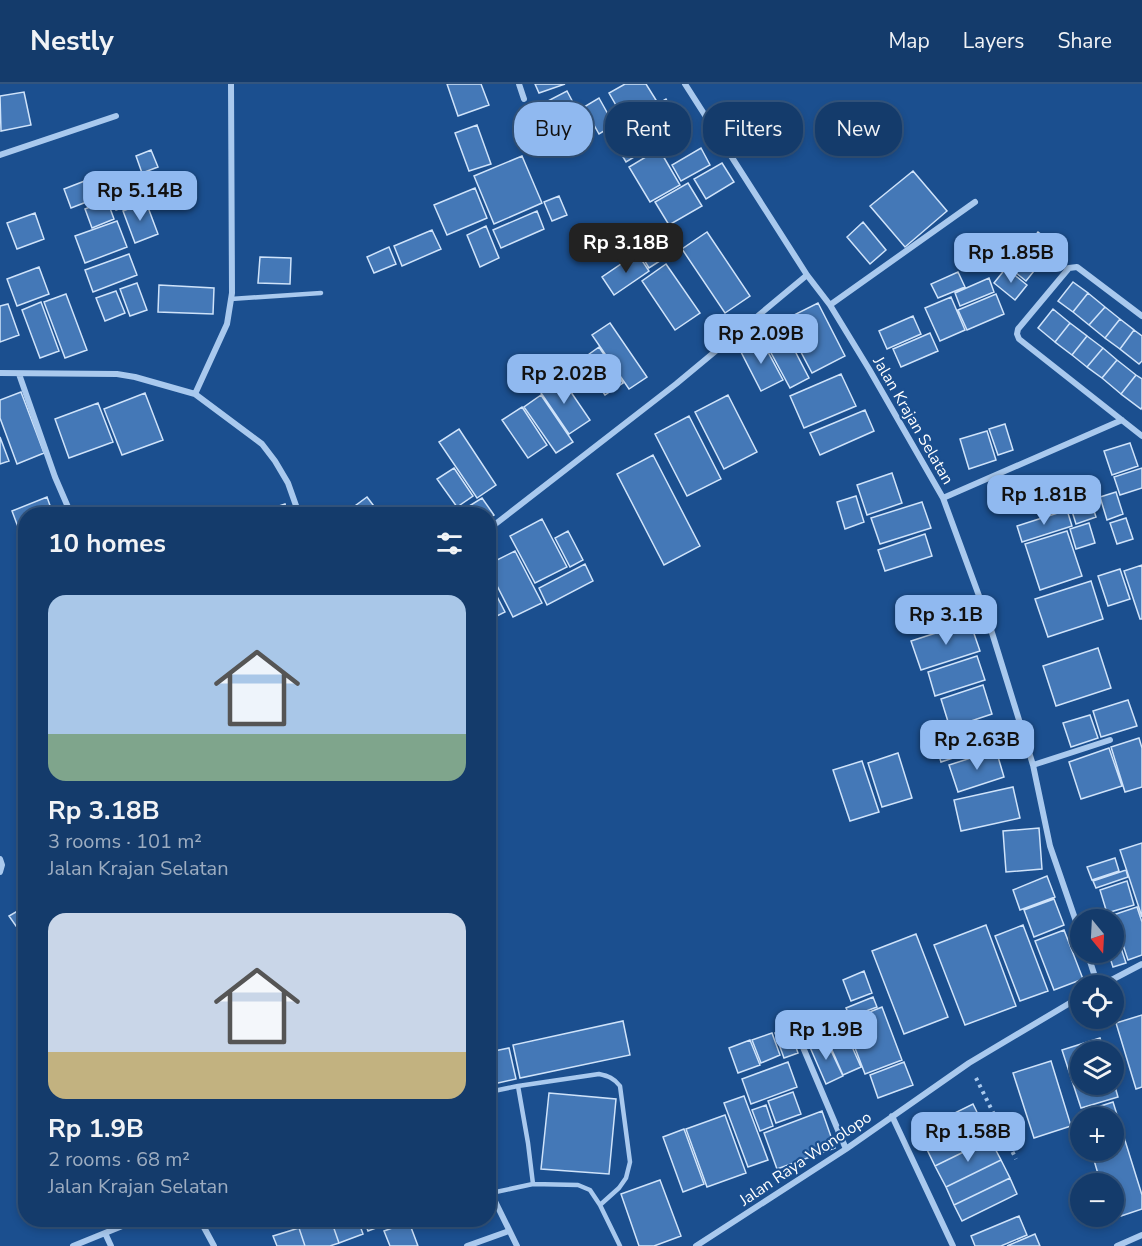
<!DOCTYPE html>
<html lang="en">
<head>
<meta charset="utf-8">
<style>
  body { margin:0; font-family:"Nunito Sans",sans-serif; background:#1d4271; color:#f1f3f6; height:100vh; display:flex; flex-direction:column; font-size:22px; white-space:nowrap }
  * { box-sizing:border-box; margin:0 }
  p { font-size:20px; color:#9dadc1 }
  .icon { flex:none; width:33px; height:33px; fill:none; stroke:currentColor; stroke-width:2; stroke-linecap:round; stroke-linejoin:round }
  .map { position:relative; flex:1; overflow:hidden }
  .sheet { position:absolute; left:18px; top:423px; width:478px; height:720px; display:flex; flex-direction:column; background:#143b6b; border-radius:24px; box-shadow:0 3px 9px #0003,0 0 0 2px #33557e }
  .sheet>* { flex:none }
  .banner { position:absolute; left:514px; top:18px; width:537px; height:54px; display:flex; gap:12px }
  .needle { width:39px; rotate:162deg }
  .buttons { position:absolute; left:1070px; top:825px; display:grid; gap:12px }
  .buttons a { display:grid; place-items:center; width:54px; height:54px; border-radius:50%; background:#143b6b; box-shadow:0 3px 9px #0003,0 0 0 2px #33557e; font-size:30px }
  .price { position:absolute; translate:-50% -51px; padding:0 14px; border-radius:12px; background:#90b9f0; color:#111; font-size:20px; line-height:39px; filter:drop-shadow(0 2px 3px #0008) }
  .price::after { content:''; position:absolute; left:50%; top:36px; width:18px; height:14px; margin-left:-9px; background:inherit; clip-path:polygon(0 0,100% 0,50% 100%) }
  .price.on { background:#222; color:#fff }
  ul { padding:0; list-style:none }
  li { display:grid; align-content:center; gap:12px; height:318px; padding:0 30px }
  li span { display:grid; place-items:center; height:186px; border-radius:18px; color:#555 }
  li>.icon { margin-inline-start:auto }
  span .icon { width:108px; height:108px; fill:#fffc; stroke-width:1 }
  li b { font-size:26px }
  h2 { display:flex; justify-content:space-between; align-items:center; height:72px; padding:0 30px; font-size:26px }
  .tag { padding:0 21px; border-radius:24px; background:#143b6b; box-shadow:0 3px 9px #0003,0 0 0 2px #33557e; font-size:21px; line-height:54px }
  .tag.on { background:#90b9f0; color:#111 }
  header { display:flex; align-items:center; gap:36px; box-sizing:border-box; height:84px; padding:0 30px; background:#143b6b; border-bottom:2px solid #33557e }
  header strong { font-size:28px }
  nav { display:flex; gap:33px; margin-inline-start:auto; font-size:21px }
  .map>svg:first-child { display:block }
  .building { fill:#4478b7; stroke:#cfe3fa; stroke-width:1.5 }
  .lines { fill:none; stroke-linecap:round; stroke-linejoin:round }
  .path { stroke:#a9c9ee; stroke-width:4; stroke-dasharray:3 4.5; stroke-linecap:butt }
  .service { stroke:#a9c9ee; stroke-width:4.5 }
  .minor { stroke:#a9c9ee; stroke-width:6 }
  .labels { text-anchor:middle; stroke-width:4.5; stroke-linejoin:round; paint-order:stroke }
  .street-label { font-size:16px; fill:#fff; stroke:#1b4f8f }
</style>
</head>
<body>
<header>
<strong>Nestly</strong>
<nav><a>Map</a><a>Layers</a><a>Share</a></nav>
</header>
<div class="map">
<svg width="1142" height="1162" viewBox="0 0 1142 1162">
  <rect width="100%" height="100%" fill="#1b4f8f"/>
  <path class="building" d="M447,0H481L489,21L458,32Z
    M535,0H565L539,9Z
    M625,0H646L656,16L624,35L609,9Z
    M567,7L589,49L564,62L542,20Z
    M24,8L31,41L1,47L0,12Z
    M599,14L614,41L599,50L584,23Z
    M666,15L674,30L638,50L630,36Z
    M677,32L686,48L649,70L639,54Z
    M627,38L634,51L613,64L605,51Z
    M477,41L491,80L469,87L455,49Z
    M637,56L644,67L626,78L619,66Z
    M701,64L710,81L681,97L672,81Z
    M659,65L680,101L650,118L629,83Z
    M151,66L158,83L142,89L136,72Z
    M522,72L542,119L494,140L474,92Z
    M722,79L734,98L706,115L694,95Z
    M913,87L947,127L905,163L870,122Z
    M136,88L146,115L116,126L106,100Z
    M100,91L107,110L71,124L64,105Z
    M688,99L702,122L669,141L655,118Z
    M475,104L487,134L447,151L434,121Z
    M559,112L567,131L552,137L544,118Z
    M107,116L114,135L92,144L85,125Z
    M146,118L158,150L135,159L123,127Z
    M537,127L544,145L501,164L493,146Z
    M35,129L44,155L17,165L7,139Z
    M117,137L127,163L85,179L75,152Z
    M863,138L886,166L870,180L847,153Z
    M486,142L499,174L480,183L467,151Z
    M432,146L441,165L402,182L394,162Z
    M707,148L750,212L725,229L682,165Z
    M1038,148L1058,163L1043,182L1024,166Z
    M651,157L663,175L649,184L638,166Z
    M389,163L396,180L374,189L367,173Z
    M637,169L649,187L614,211L602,193Z
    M1021,169L1038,182L1026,197L1010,184Z
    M129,170L137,191L93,208L85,186Z
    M260,173L291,174L290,200L258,199Z
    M666,180L700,229L675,246L642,197Z
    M39,183L49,210L17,222L7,195Z
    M1006,184L1027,201L1015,216L994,199Z
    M958,188L965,203L938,214L931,200Z
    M989,194L994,208L960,222L955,209Z
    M1073,198L1088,209L1073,228L1058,217Z
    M137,199L147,226L130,232L120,205Z
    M159,201L214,204L213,230L158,228Z
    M116,207L125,229L105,237L96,214Z
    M1088,209L1105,223L1089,241L1073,228Z
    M66,210L87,266L65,274L44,218Z
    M996,210L1004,230L967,246L958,226Z
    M951,213L965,246L940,257L925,224Z
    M41,218L59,267L40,274L22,226Z
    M818,219L845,272L812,289L784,236Z
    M8,220L19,251L0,258V222Z
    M1105,223L1120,235L1105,254L1089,241Z
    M1053,225L1070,239L1055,258L1038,244Z
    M913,232L921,250L887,265L879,247Z
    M1120,235L1134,246L1120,265L1105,254Z
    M610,239L647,293L629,305L592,251Z
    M1070,239L1087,252L1072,271L1055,258Z
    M783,244L809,294L790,304L763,254Z
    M1134,246L1142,252V277L1139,280L1120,265Z
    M930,249L938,267L901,283L893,265Z
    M1087,252L1103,264L1087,283L1072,271Z
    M761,255L783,296L761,307L740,266Z
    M599,263L623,299L605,311L581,276Z
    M1103,264L1117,276L1102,294L1087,283Z
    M1117,276L1136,291L1121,310L1102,294Z
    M841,290L856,322L804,344L790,312Z
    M1136,291L1142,295V323L1141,325L1121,310Z
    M560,292L590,336L569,350L539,306Z
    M21,308L44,369L17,380L0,334V316Z
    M145,309L163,356L122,371L104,325Z
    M541,311L573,358L556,369L524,323Z
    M728,311L757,368L724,385L695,328Z
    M98,319L113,358L69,374L55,335Z
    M522,323L547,361L528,374L502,336Z
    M865,326L874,347L820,371L810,349Z
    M689,332L721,395L687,412L655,350Z
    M1005,340L1013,366L998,371L989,345Z
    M459,345L496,401L477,414L439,358Z
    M987,347L996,376L969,385L960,355Z
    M0,353L9,377L0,380Z
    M1130,359L1138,382L1112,391L1104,367Z
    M653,371L700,462L664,481L617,390Z
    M454,384L473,412L457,423L437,395Z
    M1142,384V404L1120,411L1114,393Z
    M892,389L902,419L867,431L857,401Z
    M1116,408L1123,430L1107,436L1100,413Z
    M856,412L864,438L845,445L837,418Z
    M47,413L53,430H26V449L21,451L12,427Z
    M367,413L380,430H344Z
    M482,414L494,431L489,434V430H471L466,424Z
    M922,418L931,444L880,460L871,434Z
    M1091,418L1096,433L1076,440L1071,424Z
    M285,420L288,430H275L273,424Z
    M1067,426L1072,442L1022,458L1017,442Z
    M1126,434L1133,455L1117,460L1110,439Z
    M542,435L567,483L535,499L510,452Z
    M1089,439L1095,459L1076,465L1070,445Z
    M568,447L583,476L570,483L555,454Z
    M1067,447L1082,492L1040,506L1025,460Z
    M925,450L932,472L885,487L878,466Z
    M515,467L542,519L513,533L489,486V480Z
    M585,480L593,497L547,521L539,504Z
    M1142,481V535H1140L1124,487Z
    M1120,485L1130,515L1108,522L1098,492Z
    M489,497L505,528L489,536Z
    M1091,497L1103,535L1048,553L1035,515Z
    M970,538L980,567L921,586L911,557Z
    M1098,564L1111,604L1056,622L1043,582Z
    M977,572L985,596L935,612L928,588Z
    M983,601L992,630L950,644L941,615Z
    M1128,616L1137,642L1101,653L1093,627Z
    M1090,631L1098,654L1071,663L1063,639Z
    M951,649L959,672L941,678L934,655Z
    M1139,654L1142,664V703L1125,708L1111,663Z
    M1109,664L1122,702L1081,715L1069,678Z
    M996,666L1004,693L958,708L949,681Z
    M898,669L912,714L882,723L868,679Z
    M862,677L879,728L850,737L833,686Z
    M1013,703L1020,734L961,747L954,716Z
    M1039,744L1042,785L1006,788L1003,747Z
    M1142,759V833L1120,766Z
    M1115,774L1119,787L1092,796L1087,783Z
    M1126,786L1128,793L1096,804L1093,797Z
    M1047,792L1055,813L1020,826L1013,806Z
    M1127,797L1134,821L1107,829L1100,806Z
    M1054,815L1064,841L1034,853L1024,826Z
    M26,822V836L16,842L9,832Z
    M1137,823L1142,838V871L1128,876L1113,831Z
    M986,841L1016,922L965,941L934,861Z
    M1023,841L1048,907L1020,917L995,852Z
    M1064,846L1083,895L1054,906L1035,857Z
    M916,850L948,933L904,950L872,867Z
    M1118,855L1126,879L1113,883L1108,868H1113V857Z
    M864,887L872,909L851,917L843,896Z
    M873,913L877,923L850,933L846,924Z
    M882,923L902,976L865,990L845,938Z
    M1142,931V1003L1136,1005L1116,939Z
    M623,937L630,971L520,994L513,961Z
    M789,944L798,969L784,974L775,949Z
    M772,949L780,971L761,979L752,956Z
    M846,949L861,983L843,991L828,957Z
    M825,954L843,992L826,1000L809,961Z
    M1100,954L1104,968H1080V1000H1113V996L1118,1013L1081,1024L1062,966Z
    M750,956L760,981L738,989L729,964Z
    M509,964L516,995L489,1001V968Z
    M1051,977L1071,1042L1034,1054L1013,989Z
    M788,978L797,1003L751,1020L742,995Z
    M904,978L913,1001L878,1014L870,991Z
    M793,1008L801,1030L776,1039L768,1017Z
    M549,1009L616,1015L609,1090L541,1085Z
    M744,1012L768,1076L748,1083L724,1019Z
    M1113,1018L1142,1111V1125L1112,1135L1111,1132H1113V1100H1101L1091,1066H1113V1034H1080L1079,1029Z
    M973,1020L990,1055L935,1082L918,1047Z
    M766,1021L773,1042L760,1047L752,1026Z
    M822,1027L835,1064L777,1085L764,1049Z
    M725,1031L746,1089L707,1103L686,1045Z
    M684,1045L704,1100L683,1108L663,1053Z
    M990,1055L1001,1076L946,1103L935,1082Z
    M1001,1076L1010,1094L954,1121L946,1103Z
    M1010,1094L1017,1110L962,1137L954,1121Z
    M660,1096L681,1152L654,1162H639L621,1110Z
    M1019,1132L1027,1151L1001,1162H975L971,1152Z
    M320,1136H331L339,1159L330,1162H305L299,1144Z
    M331,1136H358L363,1150L339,1159Z
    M364,1136H392V1138L368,1147Z
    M409,1138L418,1162H390L384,1147Z
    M299,1144L305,1162H277L273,1152Z
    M1035,1150L1040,1162H1007Z"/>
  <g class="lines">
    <path class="path" d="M976,994L1016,1075"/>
    <path class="service" d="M231,215L321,209
      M518,1002L528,1059L533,1100
      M489,1008L518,1002L599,990C608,992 614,994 620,1002L630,1078L626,1094L619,1104L600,1121L620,1162
      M491,1109L533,1100L578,1101L590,1106L600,1121"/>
    <path class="minor" d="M519,0L524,15
      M685,0L807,191L830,221L869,285L943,414L989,539L1033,681L1050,762L1080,849
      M0,71L116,32
      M830,221L975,118
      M1142,232L1077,183L1069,184L1018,245L1017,250L1019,255L1142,352
      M0,289L117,290L135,293L195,310L262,360L275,377L288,399L299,430
      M19,290L55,393L71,430
      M195,310L227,240L232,209L231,0
      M943,414L1122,336
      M489,445L676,300L807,191
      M1033,681L1110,656
      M0,775L2,781L0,788
      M1087,868L1098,902
      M1100,902L1142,880
      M794,942L846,1065
      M892,1032L953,1162
      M489,1105L517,1162
      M200,1136L214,1162
      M261,1141L277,1136
      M105,1149L111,1162
      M73,1162L137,1136
      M467,1162L509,1147
      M696,1162L846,1065L969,979L1080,913
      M1117,1162L1142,1151"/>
  </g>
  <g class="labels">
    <g class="street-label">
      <text transform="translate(914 336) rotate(60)" y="6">Jalan Krajan Selatan</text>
      <text transform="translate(805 1074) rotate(-34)" y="6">Jalan Raya Wonolopo</text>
    </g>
  </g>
</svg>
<div class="buttons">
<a><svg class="needle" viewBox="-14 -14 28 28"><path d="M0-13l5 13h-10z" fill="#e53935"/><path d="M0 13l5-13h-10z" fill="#9dadc1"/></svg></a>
<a><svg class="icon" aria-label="locate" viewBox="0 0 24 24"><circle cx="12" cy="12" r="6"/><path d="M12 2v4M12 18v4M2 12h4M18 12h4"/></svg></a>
<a><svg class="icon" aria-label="layers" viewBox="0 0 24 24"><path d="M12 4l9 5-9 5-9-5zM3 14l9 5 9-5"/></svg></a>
<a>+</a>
<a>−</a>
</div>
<b class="price" style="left:140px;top:138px">Rp 5.14B</b>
<b class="price on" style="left:626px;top:190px">Rp 3.18B</b>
<b class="price" style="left:1011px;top:200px">Rp 1.85B</b>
<b class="price" style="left:761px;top:281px">Rp 2.09B</b>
<b class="price" style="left:564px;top:321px">Rp 2.02B</b>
<b class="price" style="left:1044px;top:442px">Rp 1.81B</b>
<b class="price" style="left:946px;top:562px">Rp 3.1B</b>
<b class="price" style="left:977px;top:687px">Rp 2.63B</b>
<b class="price" style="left:826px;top:977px">Rp 1.9B</b>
<b class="price" style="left:968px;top:1079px">Rp 1.58B</b>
<div class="banner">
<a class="tag on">Buy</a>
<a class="tag">Rent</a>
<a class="tag">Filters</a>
<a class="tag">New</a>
</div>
<section class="sheet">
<h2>10 homes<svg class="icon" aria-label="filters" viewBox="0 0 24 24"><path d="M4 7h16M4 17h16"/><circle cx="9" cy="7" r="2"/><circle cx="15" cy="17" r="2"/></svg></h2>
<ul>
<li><span style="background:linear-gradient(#a9c7e8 75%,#7fa58c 0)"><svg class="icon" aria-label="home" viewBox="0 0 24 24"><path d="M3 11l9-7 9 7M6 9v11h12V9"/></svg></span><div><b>Rp 3.18B</b><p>3 rooms · 101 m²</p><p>Jalan Krajan Selatan</p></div></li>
<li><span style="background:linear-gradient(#c9d6e8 75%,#c2b280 0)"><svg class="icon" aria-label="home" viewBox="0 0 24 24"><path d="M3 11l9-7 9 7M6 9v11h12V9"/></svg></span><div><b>Rp 1.9B</b><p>2 rooms · 68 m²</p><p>Jalan Krajan Selatan</p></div></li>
</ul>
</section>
</div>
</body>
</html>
